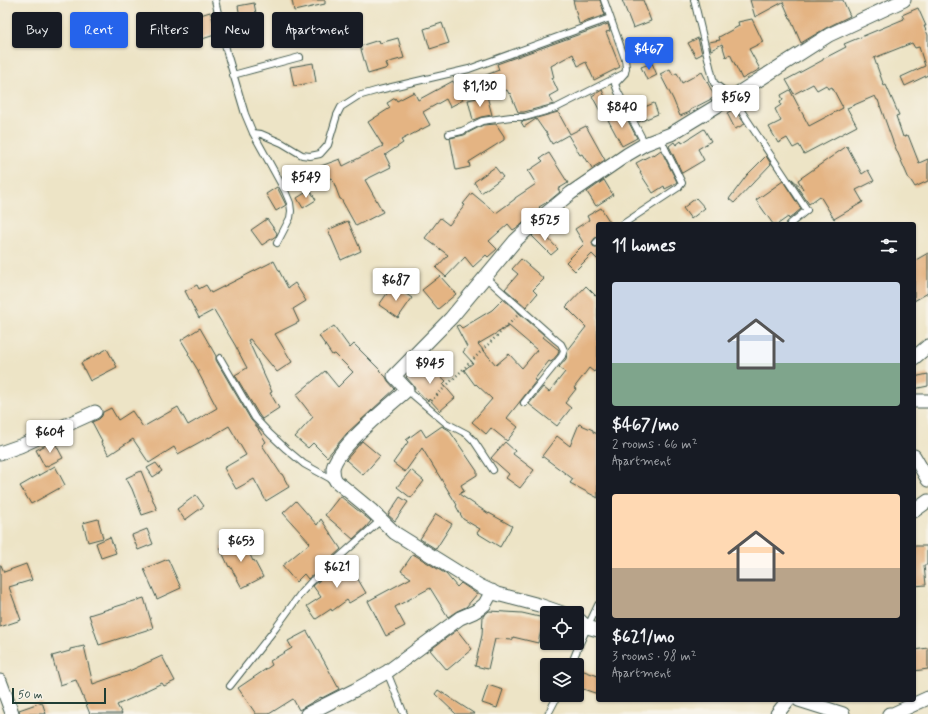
<!DOCTYPE html>
<html lang="en">
<head>
<meta charset="utf-8">
<style>
  body { margin:0; font-family:Mynerve,sans-serif; background:#242831; color:#f1f3f6; height:100vh; display:flex; flex-direction:column; font-size:15px; white-space:nowrap }
  * { box-sizing:border-box; margin:0 }
  p { font-size:13px; color:#9ea1a6 }
  .icon { flex:none; width:22px; height:22px; fill:none; stroke:currentColor; stroke-width:2; stroke-linecap:round; stroke-linejoin:round }
  .map { position:relative; flex:1; overflow:hidden }
  .side { position:absolute; left:596px; top:222px; width:320px; height:480px; display:flex; flex-direction:column; background:#171b24; border-radius:4px; box-shadow:0 1px 3px #0004 }
  .side>* { flex:none }
  .hud { position:absolute; left:12px; top:12px; width:380px; height:36px; display:flex; gap:8px }
  .fabs { position:absolute; left:540px; top:606px; display:grid; gap:8px }
  .fabs a { display:grid; place-items:center; width:44px; height:44px; border-radius:4px; background:#171b24; box-shadow:0 1px 3px #0004; font-size:20px }
  .scale { position:absolute; left:12px; bottom:10px; width:94px; box-sizing:border-box; padding-left:4px; border:2px solid #1f3d34; border-top:0; font-size:11px; line-height:14px; white-space:nowrap; color:#1f3d34; -webkit-text-stroke:3px #f7f3e8; paint-order:stroke }
  .price { position:absolute; translate:-50% -34px; padding:0 9px; border-radius:4px; background:#fff; color:#222; font-size:13px; line-height:26px; filter:drop-shadow(0 1px 2px #0008) }
  .price::after { content:''; position:absolute; left:50%; top:24px; width:12px; height:9px; margin-left:-6px; background:inherit; clip-path:polygon(0 0,100% 0,50% 100%) }
  .price.active { background:#2563eb; color:#fff }
  ul { padding:0; list-style:none }
  li { display:grid; align-content:center; gap:8px; height:212px; padding:0 16px }
  li span { display:grid; place-items:center; height:124px; border-radius:4px; color:#555 }
  li>.icon { margin-inline-start:auto }
  span .icon { width:72px; height:72px; fill:#fffc; stroke-width:1 }
  li b { font-size:17px }
  h2 { display:flex; justify-content:space-between; align-items:center; height:48px; padding:0 16px; font-size:17px }
  .chip { padding:0 14px; border-radius:4px; background:#171b24; box-shadow:0 1px 3px #0004; font-size:14px; line-height:36px }
  .chip.active { background:#2563eb; color:#fff }
  .map>svg:first-child { display:block }
  .building { fill:#e4b483; fill-rule:evenodd }
  .lines { fill:none; stroke-linecap:round; stroke-linejoin:round }
  .service-casing { stroke:#3e564a; stroke-width:8 }
  .minor-casing { stroke:#3e564a; stroke-width:15 }
  .path { stroke:#3e564a; stroke-width:2.5; stroke-dasharray:1 3; stroke-linecap:butt }
  .service { stroke:#fff; stroke-width:6 }
  .minor { stroke:#fff; stroke-width:13 }
</style>
</head>
<body>
<div class="map">
<svg width="928" height="714" viewBox="0 0 928 714">
  <rect width="100%" height="100%" fill="#f7f3e8"/>
  <filter id="ink" filterUnits="userSpaceOnUse"><feTurbulence type="fractalNoise" baseFrequency=".025" numOctaves="2"/><feDisplacementMap in="SourceGraphic" scale="8" xChannelSelector="R" yChannelSelector="G"/><feConvolveMatrix kernelMatrix="1 2 1 2 8 2 1 2 1" color-interpolation-filters="sRGB"/></filter>
  <filter id="wash" filterUnits="userSpaceOnUse"><feTurbulence type="fractalNoise" baseFrequency=".012" numOctaves="4" result="noise"/><feDisplacementMap in="SourceGraphic" scale="16" xChannelSelector="R" yChannelSelector="G"/><feGaussianBlur stdDeviation="0.9" result="paint"/><feColorMatrix in="noise" values="0 0 0 0 0 0 0 0 0 0 0 0 0 0 0 0 0 1.4 0 .05"/><feComposite in="paint" operator="in"/></filter>
  <g filter="url(#wash)">
    <rect width="100%" height="100%" fill="#ede4c6"/>
    <g id="blocks">
      <path class="building" d="M292,0H325V4L294,11Z
        M573,0H600L605,15L579,24Z
        M622,0H643L651,21L633,28Z
        M750,0H843L850,16L826,28L801,43L783,2L755,17Z
        M254,3L257,18L256,19L262,42L246,46L241,28L242,27L238,6Z
        M918,8L926,26H924L928,35V75L905,86L901,77L925,66L919,47L915,48L912,43L874,58L884,86L886,85L899,115L896,116L903,137L908,135L919,163L928,159V181L915,187L910,179H909L893,142L878,100H877L875,96L847,108L857,126L804,154L799,145L793,148L787,138L778,143L769,127L781,121L775,109L781,105L780,102L783,100L781,95L790,90L809,126L843,108L832,87L828,89L826,85L817,90L813,84L794,94L786,80L823,60V59L846,47L844,44L904,19L902,15Z
        M210,12L218,34L199,40L191,18Z
        M752,19L763,42L749,49L760,69L742,79L730,54L726,57L722,44L711,50L709,42L720,40L719,37L739,26L738,22Z
        M442,23L449,43L430,49L424,29Z
        M608,24L610,31L606,32L620,67L594,80L586,62L578,66L573,54L551,66L554,78H552L558,91L549,96L554,104L524,112H518L510,93L509,94L507,90L489,97L481,77L499,70L497,64Z
        M398,38L404,58L386,63L388,68L368,74L360,46L379,40L380,43Z
        M698,38L702,54L696,57L688,43Z
        M313,63L316,82L294,86L290,67Z
        M652,63L657,75L647,80L641,67Z
        M670,69L673,75L677,73L682,83L702,72L715,97L690,110V112L680,116L673,99L660,74Z
        M453,81L463,100L450,107L446,99L423,112L430,125L401,140L403,143L385,155L391,167L365,180L383,212L356,226L341,199H340L332,178L316,184L310,170L340,159L343,166L383,146L368,122L390,108L387,103L395,98L397,101L414,92L418,100Z
        M602,90L609,106L600,111L592,96Z
        M487,96L492,115L481,117L473,120L468,100Z
        M654,103L658,114L639,122L633,112Z
        M734,109L745,124L735,129L727,113Z
        M558,112L570,134L586,126L605,160L592,168L588,161L587,162L582,154L580,155L568,135L552,144L546,132H545L536,119L524,127L521,122L526,121Z
        M619,112L621,117L625,115L637,138L622,146L607,118Z
        M496,124L504,136V140L469,162L470,167L456,170L450,138L464,135L483,125Z
        M704,129L711,141L698,149L704,160L682,173L669,146L674,142L676,145L681,141L682,143Z
        M847,146L862,174L868,170L874,181L856,190L863,202L834,219L820,196L809,204L791,178L803,189L798,180Z
        M661,150L677,182L673,185L665,189L664,186L653,193L640,173L641,172L636,163L653,154L654,155Z
        M549,153L568,183L558,189L560,192L549,201L539,207L540,208L521,225L513,230L508,224L489,241L497,249L488,257L486,255L473,267L465,257L446,277L436,268L448,255L425,238L440,218L449,225L465,205L463,204L472,193L496,213L515,199V198L536,184L528,171L543,161L540,158Z
        M766,156L771,164L734,203L729,199L747,175Z
        M495,167L503,177L481,193L474,182Z
        M604,180L613,195L596,206L587,192Z
        M783,181L801,209L789,219L788,217L778,224H773L756,200Z
        M277,187L286,205L276,211L266,194Z
        M310,190L316,200L303,208L297,198Z
        M696,198L705,208L691,219L683,208Z
        M601,208L611,224H598V237L595,238L592,242L593,246L595,247H598V260L592,254L575,271L566,262L584,244L575,229L589,220L587,216Z
        M267,219L277,233L276,236L262,245L251,230Z
        M348,221L361,251L341,260L328,230Z
        M539,229L558,249L551,255L532,236Z
        M928,253V293L914,301V261Z
        M521,259L544,279L533,290L537,294L526,307L505,289L518,274L512,269Z
        M274,261L288,288L295,283L306,301L293,309L299,322L275,334L292,362L277,372L250,339L248,340L272,392L270,393L279,408L262,419L259,415L235,375L247,368L235,345L214,310L199,318L185,291L197,285L199,289L206,285L211,293Z
        M440,276L456,294L438,309L422,290Z
        M393,285L412,298L398,318L379,305Z
        M586,286L598,298V367L594,372L589,368L574,388L576,389L565,403L571,408L557,426L529,404L543,387L549,392L565,372L559,367L566,359L568,350L586,327L566,307Z
        M503,299L544,335L543,337L559,350L558,354L551,362L549,361L534,380L536,381L507,418L518,427L507,441L491,428L486,434L472,422L492,399L476,384L475,385L464,370L473,363L463,352L467,347L456,326L459,325L462,328L492,310ZM509,326L537,350L522,368L509,354L496,365L478,344Z
        M334,326L350,348L354,344L380,370H379L386,377L388,381L395,389L372,410L347,433L327,457L313,443L308,448L295,437L313,417L296,395L325,371L338,387L353,372L335,354L332,355L319,336Z
        M200,328L216,356V360L251,420L258,428L259,429H258L266,442L262,445L281,474H282L289,487L266,501L254,479L236,489L224,468L246,455L229,426L209,438V437L178,454L174,447L149,463L133,439L109,455L101,442L102,441L92,422L99,419L102,416L103,412L111,408L118,420L132,411L143,427L178,407L188,425L217,408L198,372H199L188,354L189,353L181,340Z
        M107,349L117,367L90,381L81,363Z
        M422,359L446,381L443,384L455,398L440,411L429,399L428,401L415,389L413,385L406,377Z
        M928,374V386L914,389V377Z
        M579,424L593,430V432L598,434V498L570,483L573,479L542,456L557,436L570,446Z
        M442,426L449,430L477,471V475L461,485L464,491L459,494L489,514V513L512,526L500,547L477,533L480,529L463,519L456,506L457,505L422,448L405,472L393,463L408,442L406,440L421,429L426,437Z
        M54,441L63,458L45,467L36,450Z
        M362,441L380,456L363,475L346,460Z
        M505,442L515,451L513,454L534,470L520,488L506,478L509,474L491,458Z
        M156,463L162,471L153,477L147,468Z
        M55,466L65,485L31,504L20,486Z
        M411,470L424,481L411,498L397,487Z
        M141,471L157,510L142,515L132,489L126,478Z
        M196,495L204,506L185,520L177,509Z
        M340,496L371,521L366,527L353,539L325,515Z
        M400,497L408,502L395,521L388,515Z
        M296,501L317,525L321,519L341,549L308,579L304,574L296,582L282,566L310,543L283,513Z
        M436,514L452,524L436,549L420,539Z
        M98,519L103,538L88,542L83,523Z
        M147,529L153,544L138,550L132,535Z
        M110,537L116,553L101,558L96,543Z
        M242,538L253,561L254,560L263,577L242,588L230,566L229,567L220,548Z
        M914,546H927V565H924L926,585L914,586Z
        M413,554L446,574L457,587L461,583L477,594L466,607L457,611L448,617L430,588L395,607L405,626L386,636L368,601L411,578L401,571Z
        M346,557L358,574L356,576L366,593L349,603L347,600L332,611L331,609L316,619L307,606L321,597L313,586Z
        M168,559L181,588L157,599L144,569Z
        M26,564L32,580L9,587L21,620L0,627V565H1L4,572Z
        M144,598L153,628L99,645L89,615Z
        M489,611L522,613L544,618L538,643L513,637V640L495,639L488,669L475,666L482,635L483,616Z
        M457,630L472,649L447,670L430,650Z
        M307,631L324,661L339,689L322,698L321,697L299,710L293,699L269,714H256L238,688L272,665L270,661L292,648L288,641Z
        M84,646L93,684L127,672L162,656L175,681L164,686L162,683L145,691V692L117,705L122,714H90L76,680L60,685L52,656L70,651V649Z
        M928,648V669L914,671V650Z
        M581,670L598,676V694L577,687V684Z
        M488,685L503,690L497,708L482,703Z
        M438,690L475,714H456L435,694Z
        M42,702L46,714H20L19,710Z"/>
    </g>
  </g>
  <g filter="url(#ink)">
    <use href="#blocks" fill-opacity="0" stroke="#3e564a" stroke-width="1"/>
    <g class="lines">
      <g class="service-casing">
        <path id="service" d="M215,0L227,53L245,114L253,133L285,191L290,203L291,211L290,218L277,243
          M604,0L625,59L626,68L625,73
          M694,0L714,83L732,97L807,210L790,224
          M233,75L300,57
          M253,133L261,134L282,143L302,155L310,156L320,154L328,145L337,115L341,107L358,96L379,90L469,69L610,18
          M449,134L462,131L482,121L511,117H525L556,108L625,73L615,84L618,92L645,144
          M623,224L679,187L682,183L660,138
          M596,243L598,241
          M485,277L556,340L561,344L564,350L562,356L524,403
          M220,358L255,418L270,434L286,449L304,464L333,480
          M407,390L446,423L467,434L474,441L493,470
          M571,665L579,645L598,605
          M387,672L404,714
          M230,686L275,629L301,593L311,582L381,520
          M548,714L558,695"/>
      </g>
      <g class="minor-casing">
        <path id="minor" d="M914,358L928,346
          M914,401H928
          M0,453L20,446L95,412
          M914,456L928,480
          M914,511L928,501
          M562,613L539,605L497,594L480,586L395,533L371,510L336,481C334,478 333,474 333,469C335,449 391,404 407,390L394,376L451,318L515,241L533,224L571,193L628,154L645,144L671,134L692,121L732,97L829,35L904,0
          M577,618L587,627L598,630
          M0,681L12,713
          M799,700L843,714
          M307,714L355,690L387,672L460,618L474,612L479,609L485,604L492,591
          M777,714L788,700
          M889,714H893L928,698"/>
      </g>
      <path class="path" d="M431,401L517,316"/>
      <use href="#service" class="service"/>
      <use href="#minor" class="minor"/>
    </g>
  </g>
</svg>
<div class="fabs">
<a><svg class="icon" aria-label="locate" viewBox="0 0 24 24"><circle cx="12" cy="12" r="6"/><path d="M12 2v4M12 18v4M2 12h4M18 12h4"/></svg></a>
<a><svg class="icon" aria-label="layers" viewBox="0 0 24 24"><path d="M12 4l9 5-9 5-9-5zM3 14l9 5 9-5"/></svg></a>
</div>
<div class="scale">50 m</div>
<b class="price active" style="left:649px;top:71px">$467</b>
<b class="price" style="left:480px;top:108px">$1,130</b>
<b class="price" style="left:736px;top:119px">$569</b>
<b class="price" style="left:622px;top:129px">$840</b>
<b class="price" style="left:306px;top:199px">$549</b>
<b class="price" style="left:545px;top:242px">$525</b>
<b class="price" style="left:396px;top:302px">$687</b>
<b class="price" style="left:430px;top:385px">$945</b>
<b class="price" style="left:50px;top:454px">$604</b>
<b class="price" style="left:241px;top:563px">$653</b>
<b class="price" style="left:337px;top:589px">$621</b>
<div class="hud">
<a class="chip">Buy</a>
<a class="chip active">Rent</a>
<a class="chip">Filters</a>
<a class="chip">New</a>
<a class="chip">Apartment</a>
</div>
<section class="side">
<h2>11 homes<svg class="icon" aria-label="filters" viewBox="0 0 24 24"><path d="M4 7h16M4 17h16"/><circle cx="9" cy="7" r="2"/><circle cx="15" cy="17" r="2"/></svg></h2>
<ul>
<li><span style="background:linear-gradient(#c9d6e8 65%,#7fa58c 0)"><svg class="icon" aria-label="home" viewBox="0 0 24 24"><path d="M3 11l9-7 9 7M6 9v11h12V9"/></svg></span><div><b>$467/mo</b><p>2 rooms · 66 m²</p><p>Apartment</p></div></li>
<li><span style="background:linear-gradient(#ffd9b3 60%,#b9a48a 0)"><svg class="icon" aria-label="home" viewBox="0 0 24 24"><path d="M3 11l9-7 9 7M6 9v11h12V9"/></svg></span><div><b>$621/mo</b><p>3 rooms · 98 m²</p><p>Apartment</p></div></li>
</ul>
</section>
</div>
</body>
</html>
